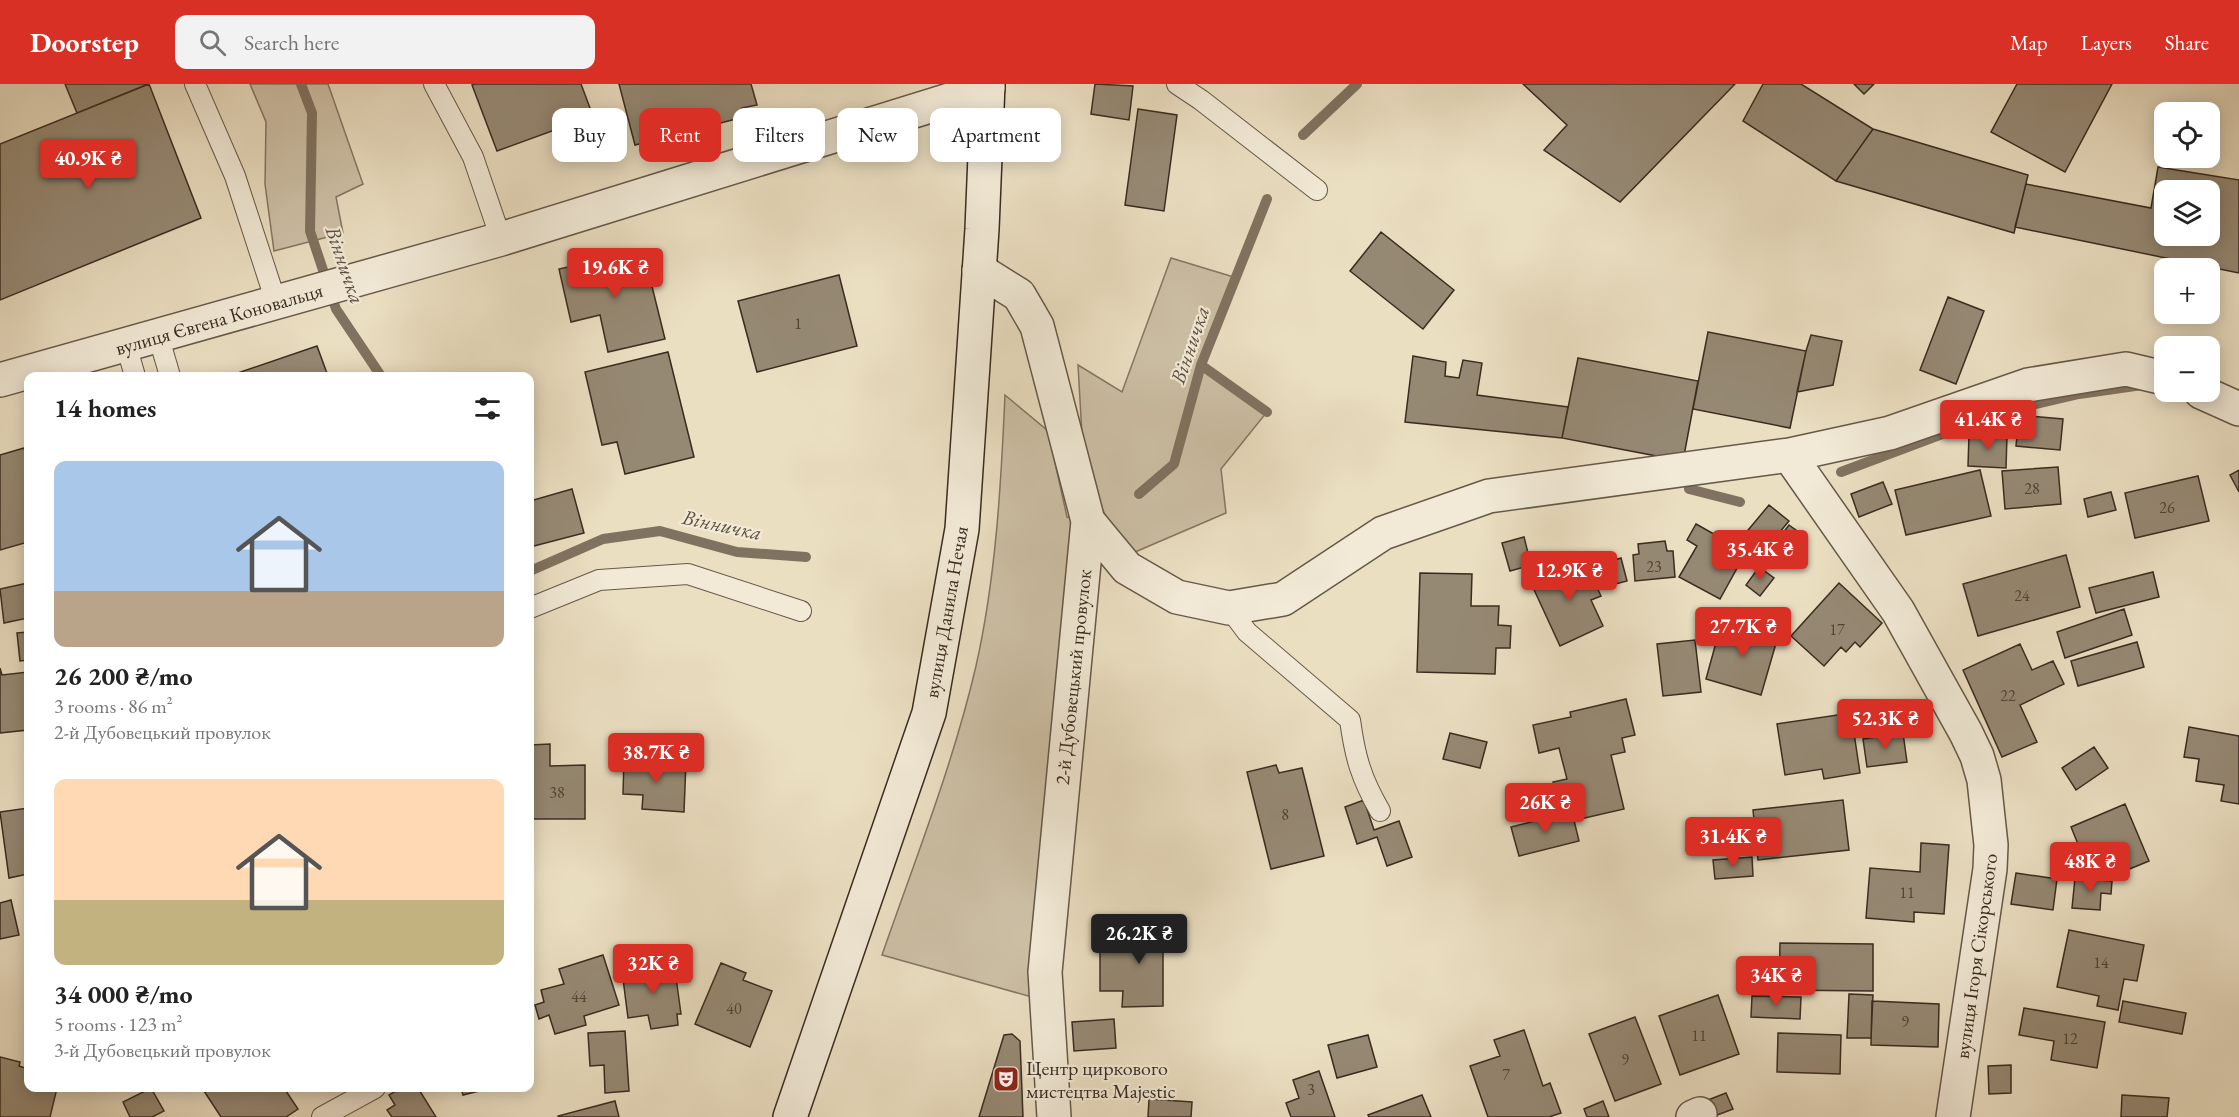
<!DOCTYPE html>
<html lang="en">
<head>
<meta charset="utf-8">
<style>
  body { margin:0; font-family:"EB Garamond",serif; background:#f2f2f2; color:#222; height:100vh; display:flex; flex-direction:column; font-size:22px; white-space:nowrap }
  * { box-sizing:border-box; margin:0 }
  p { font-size:20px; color:#767676 }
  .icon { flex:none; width:33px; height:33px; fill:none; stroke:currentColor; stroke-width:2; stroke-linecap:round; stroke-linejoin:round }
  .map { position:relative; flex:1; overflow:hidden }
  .side { position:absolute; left:24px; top:288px; width:510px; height:720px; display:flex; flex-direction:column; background:#fff; border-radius:12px; box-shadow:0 3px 15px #0003 }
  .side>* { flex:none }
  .guide { position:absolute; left:552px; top:24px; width:570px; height:54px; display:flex; gap:12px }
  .buttons { position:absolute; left:2154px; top:18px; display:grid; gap:12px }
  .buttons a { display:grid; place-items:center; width:66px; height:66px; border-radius:12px; background:#fff; box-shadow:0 3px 15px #0003; font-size:30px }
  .price { position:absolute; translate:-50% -51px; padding:0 14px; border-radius:6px; background:#d93025; color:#fff; font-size:20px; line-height:39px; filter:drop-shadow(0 2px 3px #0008) }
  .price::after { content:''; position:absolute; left:50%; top:36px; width:18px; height:14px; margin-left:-9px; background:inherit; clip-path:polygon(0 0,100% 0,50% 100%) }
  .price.selected { background:#222; color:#fff }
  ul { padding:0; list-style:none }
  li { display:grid; align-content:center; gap:12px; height:318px; padding:0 30px }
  li span { display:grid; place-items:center; height:186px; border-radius:12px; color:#555 }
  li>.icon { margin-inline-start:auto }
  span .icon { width:108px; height:108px; fill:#fffc; stroke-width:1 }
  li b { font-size:26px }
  h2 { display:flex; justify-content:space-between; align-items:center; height:72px; padding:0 30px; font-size:26px }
  .pill { padding:0 21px; border-radius:12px; background:#fff; box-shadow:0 3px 15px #0003; font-size:21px; line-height:54px }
  .pill.selected { background:#d93025; color:#fff }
  header { display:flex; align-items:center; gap:36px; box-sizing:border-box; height:84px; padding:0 30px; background:#d93025; color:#fff }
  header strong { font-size:28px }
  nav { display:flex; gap:33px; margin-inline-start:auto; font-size:21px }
  .search { width:420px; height:54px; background:#f2f2f2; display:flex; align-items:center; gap:15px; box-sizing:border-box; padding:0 21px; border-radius:12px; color:#767676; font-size:22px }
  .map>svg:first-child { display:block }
  .green { fill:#cdc0a6; stroke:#847663; stroke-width:1.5 }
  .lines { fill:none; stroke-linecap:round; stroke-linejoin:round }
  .stream { stroke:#807260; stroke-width:10 }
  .building { fill:#968974; stroke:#3a2b20; stroke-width:1.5; fill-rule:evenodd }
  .service-casing { stroke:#665848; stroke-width:22 }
  .minor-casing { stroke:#665848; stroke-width:36 }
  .secondary-casing { stroke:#3a2b20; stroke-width:36 }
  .service { stroke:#f2ead7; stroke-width:20 }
  .minor { stroke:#f2ead7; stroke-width:33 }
  .secondary { stroke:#f2ead7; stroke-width:33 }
  .labels { text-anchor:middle; stroke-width:4.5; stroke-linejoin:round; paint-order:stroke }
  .number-label { font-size:16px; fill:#514235 }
  .street-label { font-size:20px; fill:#3a2b20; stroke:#f2ead7 }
  .poi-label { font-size:20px; fill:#3a2b20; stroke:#f2ead7; text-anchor:start }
  .water-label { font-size:21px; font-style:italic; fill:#5d4f40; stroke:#f2ead7 }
</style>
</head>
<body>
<header>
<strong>Doorstep</strong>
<div class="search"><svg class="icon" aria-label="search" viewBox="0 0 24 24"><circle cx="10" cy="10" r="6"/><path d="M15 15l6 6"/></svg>Search here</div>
<nav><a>Map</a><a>Layers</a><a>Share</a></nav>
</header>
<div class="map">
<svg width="2239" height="1033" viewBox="0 0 2239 1033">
  <rect width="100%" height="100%" fill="#ebdfc2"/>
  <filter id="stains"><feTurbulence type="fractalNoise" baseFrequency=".00333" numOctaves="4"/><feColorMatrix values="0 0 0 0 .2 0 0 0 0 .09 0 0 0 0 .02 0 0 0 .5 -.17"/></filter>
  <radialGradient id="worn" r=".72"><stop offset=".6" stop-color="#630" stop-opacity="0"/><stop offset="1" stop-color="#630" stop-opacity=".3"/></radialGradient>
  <path class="green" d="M250,0H328L363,100L336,113L343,149L274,167L265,100L266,38Z
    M1171,174L1237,194L1201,280L1267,328L1221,385L1226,429L1135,468L1111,443L1097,414L1083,369L1078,281L1122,308Z
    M1005,311L1048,347L1067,433L1088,437L1046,917L882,871C915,776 953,681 976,582C996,493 1001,401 1005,311Z"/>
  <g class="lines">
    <path class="stream" d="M301,0L312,29L310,147L336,225L381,292
      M1303,51L1357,0
      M1201,281L1267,328
      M2175,308L2196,315
      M1841,388L2001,328L2079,310L2142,301
      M1689,405L1740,418
      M1139,410L1174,380L1201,281L1267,115
      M530,487L603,455L660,447L737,468L806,473"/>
  </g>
  <path class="building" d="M65,0H148L77,29Z
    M149,0L201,134L0,216V60Z
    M475,0H581L593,32L497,67L472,1Z
    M619,0H751L757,21L742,24L744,33L635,61Z
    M1095,0L1133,2L1129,36L1091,30Z
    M1523,0H1735L1620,118L1544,66L1567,41Z
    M1763,0H1801L1873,45L1836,97L1743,37Z
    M1854,0H1874L1864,10Z
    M2017,0H2112L2065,88L1991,48Z
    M1138,25L1177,31L1164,127L1125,121Z
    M1873,45L2028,91L2014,149L1836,97Z
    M2158,83L2239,96V189L2015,143L2026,100L2151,124ZM2164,106H2210V152H2164Z
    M1381,148L1454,206L1423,245L1350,187Z
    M643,166L665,255L608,268L600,231L571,238L559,185Z
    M839,191L857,262L757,288L738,217Z
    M1948,213L1984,227L1956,300L1920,286Z
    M1708,248L1806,267L1790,344L1693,325Z
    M1811,251L1842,257L1833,301L1797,308L1806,267Z
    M317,262L328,292H229Z
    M668,268L694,373L625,390L617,358L602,361L585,288Z
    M1413,272L1446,278L1445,292L1459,294L1463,276L1482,279L1477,311L1568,323L1562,354L1405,338Z
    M1578,274L1698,297L1683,377L1562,354Z
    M2019,331L2063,335L2060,366L2016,362Z
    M1969,350L2007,352L2006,384L1968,382Z
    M24,364L28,378V415L25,416L28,428V458L0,466V371Z
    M2058,383L2061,420L2005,425L2002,387Z
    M1980,386L1991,432L1906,451L1895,406Z
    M2239,386V408L2230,391Z
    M2198,392L2209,437L2135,454L2125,409Z
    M1883,398L1892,420L1859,433L1851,410Z
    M572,405L584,449L530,463V417Z
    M2111,408L2116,426L2088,433L2084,415Z
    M1769,421L1789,437L1759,473L1739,457Z
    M1696,440L1746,468L1720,515L1679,493L1697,462L1687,456Z
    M1789,441L1804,452L1784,477L1770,466Z
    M1524,453L1531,481L1510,487L1502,459Z
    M1665,457L1667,467H1673L1675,493L1635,497L1633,471L1639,470L1638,460Z
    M2066,471L2080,523L1978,552L1963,500Z
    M1621,474L1627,497L1611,501L1605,479Z
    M1572,479L1574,485L1586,480L1601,512L1591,516L1603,542L1560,562L1531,499Z
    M1759,483L1774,494L1760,512L1746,501Z
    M2153,488L2159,513L2096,529L2089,504Z
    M1420,489L1472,490L1471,522H1499L1498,541L1511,542L1510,564H1496L1495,590L1417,588Z
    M28,499V534L4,539L0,505Z
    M1839,499L1882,539L1860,563L1855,558L1846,568L1841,563L1824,582L1791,552Z
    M2124,525L2132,551L2065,574L2057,548Z
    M1746,540L1779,549L1761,611L1706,595L1720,544L1743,551Z
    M28,548V576L20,577L17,549Z
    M1695,556L1701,608L1663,612L1657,560Z
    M2137,558L2144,583L2078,602L2071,577Z
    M2020,560L2032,586L2053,577L2064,600L2020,621L2037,658L2002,673L1963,586Z
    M0,584L2,591L28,588V646L0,649Z
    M1626,615L1635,651L1622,654L1625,668L1611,671L1624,725L1580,735L1576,718L1559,722L1553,698L1567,695L1559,664L1539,669L1533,641L1571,633L1570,628Z
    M1851,629L1860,689L1824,695L1822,685L1785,691L1777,640Z
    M2189,643L2239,652V720L2221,717L2224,701L2196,697L2199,675L2184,673Z
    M1450,649L1487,658L1480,684L1443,675Z
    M1903,649L1907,678L1867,683L1863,655Z
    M550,660V682L585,681V735H530V661Z
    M2094,663L2108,684L2076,706L2062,684Z
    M624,675L686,678L684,728L642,725L643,711L623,710Z
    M1276,681L1279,689L1302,684L1324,772L1271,785L1247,688Z
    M1364,716L1374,746L1399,737L1412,773L1387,782L1377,753L1357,760L1345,723Z
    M1843,716L1849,766L1758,776L1753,726Z
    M2125,720L2149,777L2105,795L2100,782L2089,787L2071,743Z
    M28,724V790L9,794L0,728Z
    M1572,728L1579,757L1519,772L1511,743Z
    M1921,759L1949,761L1944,830L1914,828V838L1866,834L1870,784L1920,788Z
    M1752,773L1753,792L1715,795L1713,776Z
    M2016,789L2057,795L2053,826L2011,820Z
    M2075,794L2112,797L2111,810L2101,809L2100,826L2072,824Z
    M11,816L19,851L0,855V819Z
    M1144,833L1177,834V862L1163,861V922L1122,923L1123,907H1100V863H1144Z
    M2069,846L2144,861L2137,897L2124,895L2118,926L2097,922L2099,912L2057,903Z
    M1780,859L1873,860V907L1779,906Z
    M603,871L619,921L584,932L586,941L555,950L549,931L539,935L535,921L544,918L541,906L564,900L559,885Z
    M674,879L681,930H677L678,941L651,945L648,931L628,934L622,887Z
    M721,879L746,889L743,896L772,907L750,963L695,940Z
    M1849,910L1873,911L1871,954H1847Z
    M1718,911L1739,970L1680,991L1659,932Z
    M1752,912L1801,913L1800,935L1751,933Z
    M1872,917L1939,920L1938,963L1871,961Z
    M2123,917L2186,929L2182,950L2119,938Z
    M2024,924L2105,938L2097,984L2051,976L2054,957L2019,951Z
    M1635,933L1661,1000L1615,1017L1589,950Z
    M1114,935L1116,964L1074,967L1072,938Z
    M1524,946L1543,1002L1550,999L1561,1029L1549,1033H1488L1470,982L1500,972L1494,956Z
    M625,947L629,1007L605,1009L604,981L590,982L588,949Z
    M1778,949L1841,951L1840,990L1777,988Z
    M1012,950L1020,957L1023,1033H979L1004,951Z
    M1368,951L1377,983L1337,994L1328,961Z
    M0,973L20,978L19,982L28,985V1004H57L50,1033H0Z
    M2011,981V1009L1989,1010L1988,982Z
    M1319,987L1335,1033H1291L1286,1019L1299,1014L1293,996Z
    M151,1004L164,1027L152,1033H130L123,1018Z
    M202,1004H284L298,1025L286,1033H221Z
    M401,1004H418L436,1033H392L387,1026L395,1021L389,1011Z
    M461,1004H482L483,1006L463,1011Z
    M1726,1009L1733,1025L1712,1033L1703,1018Z
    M1422,1011L1431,1033H1369L1368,1031Z
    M2122,1011L2169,1014L2167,1033H2121Z
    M1149,1015L1192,1018L1191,1033H1148Z
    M615,1017L619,1033H558V1032Z
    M1603,1017L1609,1033H1587L1584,1025Z"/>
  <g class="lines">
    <g class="service-casing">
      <path id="service" d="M195,0L235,92L276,218
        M434,0L473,73L501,155
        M1177,0L1201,16L1317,106
        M158,251L170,292
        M126,261L135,292
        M530,524L599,496L688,490L801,527
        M1229,524L1247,548L1350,636C1355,673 1361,694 1380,727
        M322,1033L375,1004"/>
    </g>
    <g class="minor-casing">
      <path id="minor" d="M979,186L1019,211L1037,242L1088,437L1045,888L1054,1033
        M0,296L501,155L988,4
        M2201,308L2239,325
        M1789,371L1898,527L1966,649L1977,672L1984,696L1991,761L1990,785L1953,1033
        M1088,437L1127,484L1177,513L1229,524L1283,515L1383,449L1489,412L1789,371L1890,349L2028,301L2126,285L2164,294
        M1693,1033L1700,1030"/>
    </g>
    <g class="secondary-casing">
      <path id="secondary" d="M790,1033L929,629L962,445L982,145L988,0"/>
    </g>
    <use href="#service" class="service"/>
    <use href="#minor" class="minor"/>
    <use href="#secondary" class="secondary"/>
  </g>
  <defs>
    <g id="theatre-square" transform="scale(1.35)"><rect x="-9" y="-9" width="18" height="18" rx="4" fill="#8f2418" stroke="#f2ead7"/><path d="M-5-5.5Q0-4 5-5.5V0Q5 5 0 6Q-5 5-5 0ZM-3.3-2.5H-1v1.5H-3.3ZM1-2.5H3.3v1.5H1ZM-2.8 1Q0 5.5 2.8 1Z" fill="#fff"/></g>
  </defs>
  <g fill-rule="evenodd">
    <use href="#theatre-square" x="1006" y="995"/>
  </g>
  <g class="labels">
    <g class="number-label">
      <text x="798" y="245">1</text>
      <text x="2032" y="410">28</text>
      <text x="2167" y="429">26</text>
      <text x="1654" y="488">23</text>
      <text x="2022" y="517">24</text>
      <text x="1837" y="551">17</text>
      <text x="2008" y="617">22</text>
      <text x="557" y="714">38</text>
      <text x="1285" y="736">8</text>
      <text x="1907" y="814">11</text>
      <text x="2101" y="884">14</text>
      <text x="579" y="918">44</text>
      <text x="734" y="930">40</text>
      <text x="1905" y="943">9</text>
      <text x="1699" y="957">11</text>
      <text x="2070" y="960">12</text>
      <text x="1625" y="981">9</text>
      <text x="1506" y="996">7</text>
      <text x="1311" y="1011">3</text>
    </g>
    <g class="street-label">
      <text transform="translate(219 235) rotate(-16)" y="7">вулиця Євгена Коновальця</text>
      <text transform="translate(946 528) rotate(-80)" y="7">вулиця Данила Нечая</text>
      <text transform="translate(1073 593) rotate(-84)" y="7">2-й Дубовецький провулок</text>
      <text transform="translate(1976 872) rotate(-82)" y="7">вулиця Ігоря Сікорського</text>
    </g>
    <g class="poi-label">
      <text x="1026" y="991">Центр циркового<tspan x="1026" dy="23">мистецтва Majestic</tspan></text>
    </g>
    <g class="water-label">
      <text transform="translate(345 181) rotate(71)" y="7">Вінничка</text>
      <text transform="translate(1190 261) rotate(-71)" y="7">Вінничка</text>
      <text transform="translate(722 441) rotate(12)" y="7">Вінничка</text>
    </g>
  </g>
  <rect width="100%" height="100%" filter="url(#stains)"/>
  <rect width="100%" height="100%" fill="url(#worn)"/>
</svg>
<div class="buttons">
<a><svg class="icon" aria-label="locate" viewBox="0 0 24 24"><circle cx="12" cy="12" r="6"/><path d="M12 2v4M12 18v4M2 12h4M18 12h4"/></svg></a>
<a><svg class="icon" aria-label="layers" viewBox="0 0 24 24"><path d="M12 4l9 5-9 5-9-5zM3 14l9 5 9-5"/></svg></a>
<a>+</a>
<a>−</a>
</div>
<b class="price" style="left:88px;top:106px">40.9K ₴</b>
<b class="price" style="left:615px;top:215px">19.6K ₴</b>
<b class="price" style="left:1988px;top:367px">41.4K ₴</b>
<b class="price" style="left:1760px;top:497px">35.4K ₴</b>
<b class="price" style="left:1569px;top:518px">12.9K ₴</b>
<b class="price" style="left:1743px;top:574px">27.7K ₴</b>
<b class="price" style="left:1885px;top:666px">52.3K ₴</b>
<b class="price" style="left:656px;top:700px">38.7K ₴</b>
<b class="price" style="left:1545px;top:750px">26K ₴</b>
<b class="price" style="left:1733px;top:784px">31.4K ₴</b>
<b class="price" style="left:2090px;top:809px">48K ₴</b>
<b class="price selected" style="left:1139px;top:881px">26.2K ₴</b>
<b class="price" style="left:653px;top:911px">32K ₴</b>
<b class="price" style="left:1776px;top:923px">34K ₴</b>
<div class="guide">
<a class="pill">Buy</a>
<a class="pill selected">Rent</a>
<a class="pill">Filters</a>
<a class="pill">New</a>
<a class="pill">Apartment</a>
</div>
<section class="side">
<h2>14 homes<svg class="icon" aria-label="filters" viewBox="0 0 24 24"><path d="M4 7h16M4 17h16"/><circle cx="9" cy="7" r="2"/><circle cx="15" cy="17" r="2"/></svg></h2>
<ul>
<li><span style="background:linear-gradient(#a9c7e8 70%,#b9a48a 0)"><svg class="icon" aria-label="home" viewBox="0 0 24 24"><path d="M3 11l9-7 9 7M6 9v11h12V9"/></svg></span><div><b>26 200 ₴/mo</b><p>3 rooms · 86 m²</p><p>2-й Дубовецький провулок</p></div></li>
<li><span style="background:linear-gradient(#ffd9b3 65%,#c2b280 0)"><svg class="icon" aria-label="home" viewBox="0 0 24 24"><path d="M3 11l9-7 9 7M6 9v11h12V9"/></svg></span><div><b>34 000 ₴/mo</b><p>5 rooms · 123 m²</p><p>3-й Дубовецький провулок</p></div></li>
</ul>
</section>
</div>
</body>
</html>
